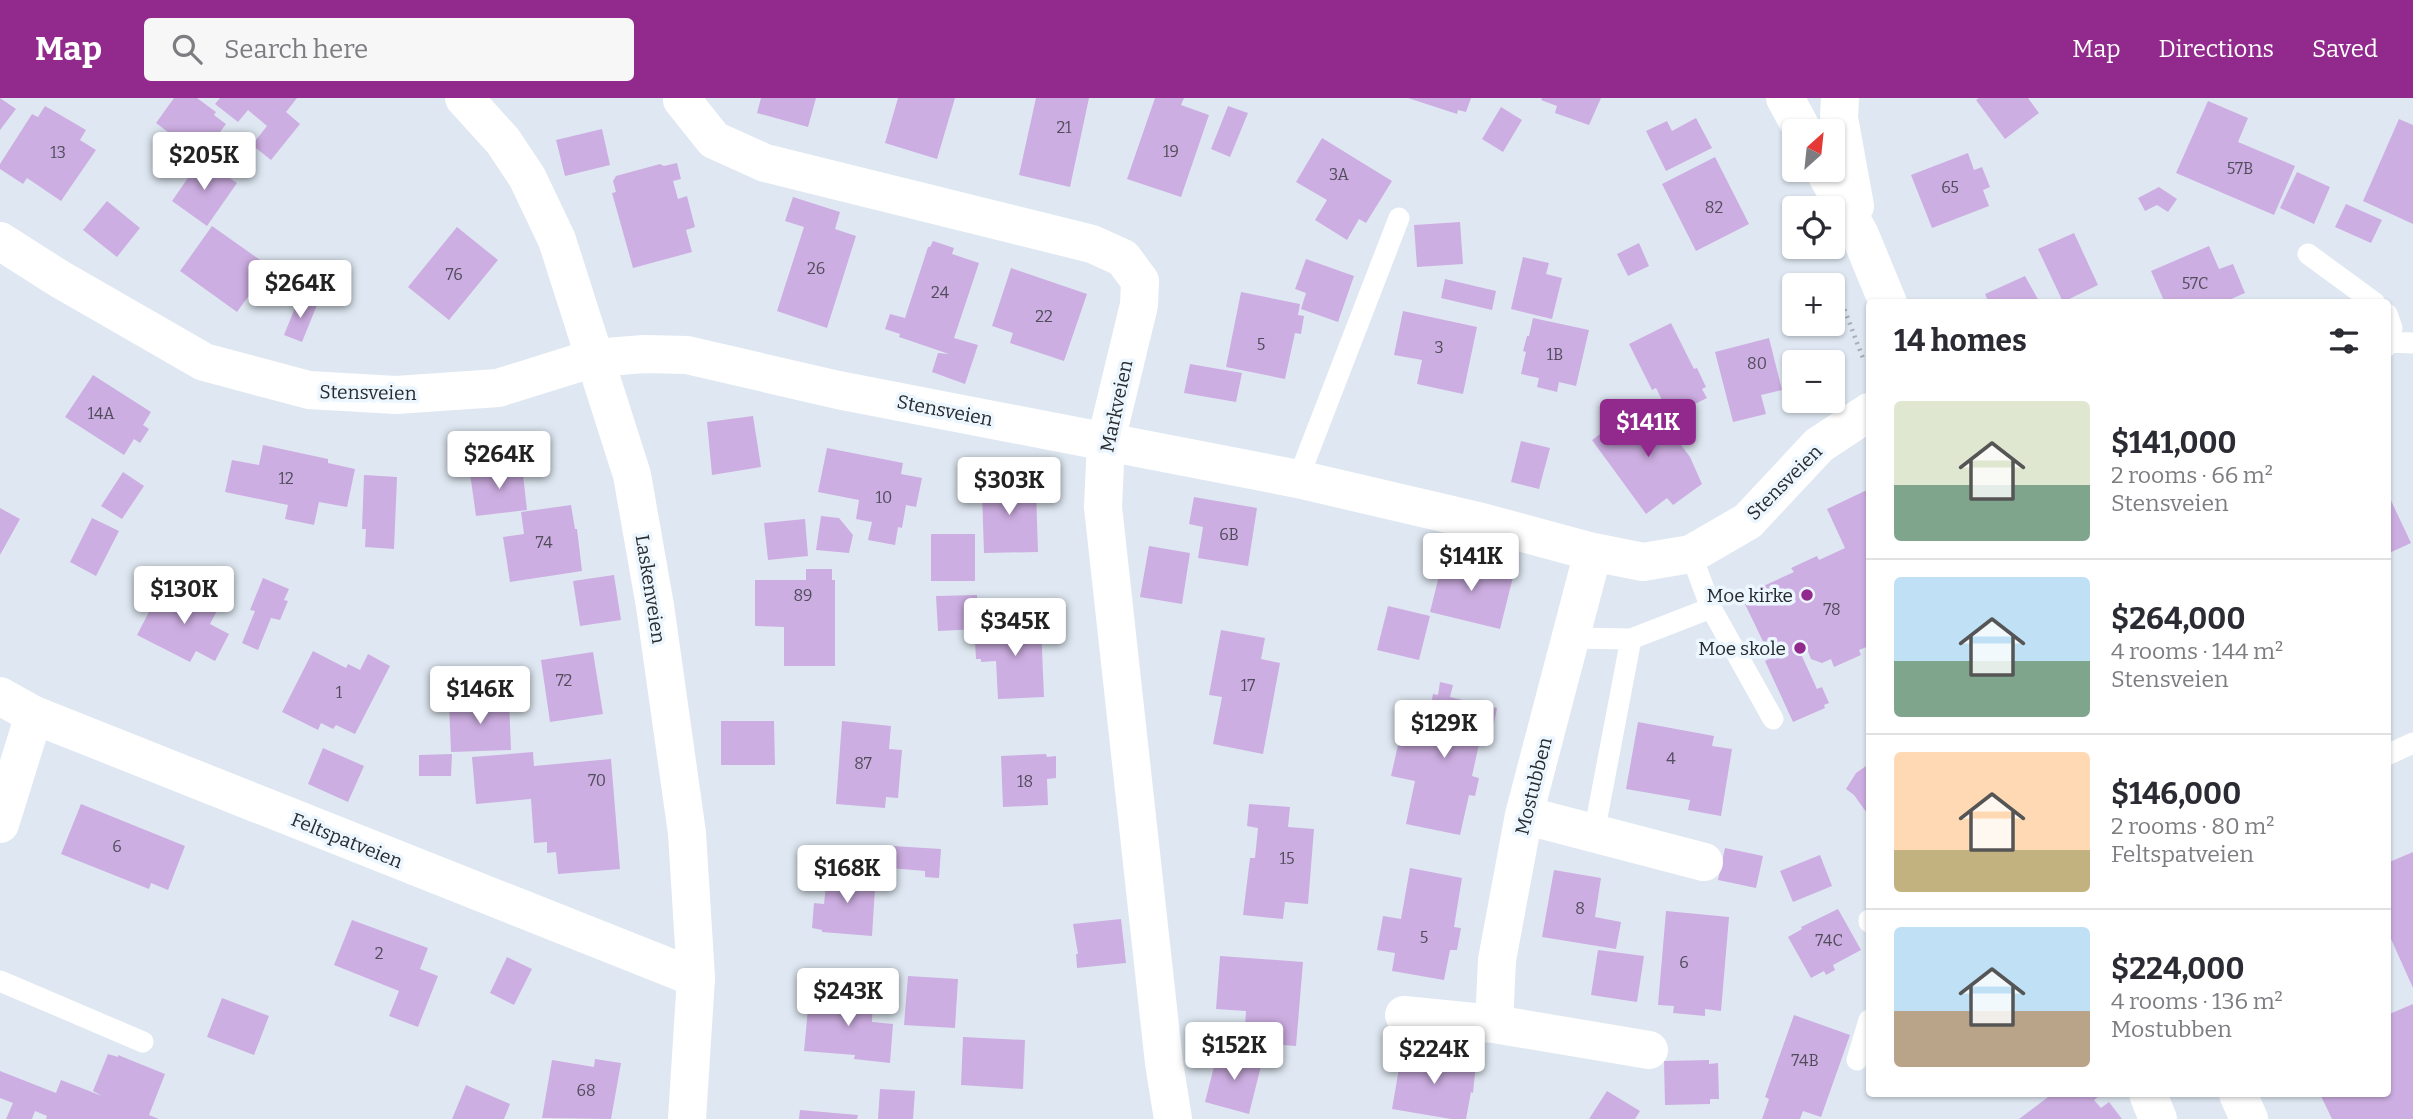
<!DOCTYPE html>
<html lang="en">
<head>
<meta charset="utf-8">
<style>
  body { margin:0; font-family:Bitter,serif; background:#f7f7f7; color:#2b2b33; height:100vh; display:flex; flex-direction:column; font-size:26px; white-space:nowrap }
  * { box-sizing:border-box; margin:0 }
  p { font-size:23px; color:#7c7c81 }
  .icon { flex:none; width:38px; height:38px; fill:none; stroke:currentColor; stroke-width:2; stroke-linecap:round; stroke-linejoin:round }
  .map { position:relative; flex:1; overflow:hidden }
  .side { position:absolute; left:1866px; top:201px; width:525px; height:798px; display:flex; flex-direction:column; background:#fff; border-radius:7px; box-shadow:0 2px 5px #0004 }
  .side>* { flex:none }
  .needle { width:46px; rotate:27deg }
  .controls { position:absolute; left:1782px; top:21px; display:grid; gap:14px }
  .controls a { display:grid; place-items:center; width:63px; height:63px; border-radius:7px; background:#fff; box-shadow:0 2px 5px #0004; font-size:35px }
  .price { position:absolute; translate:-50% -60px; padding:0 16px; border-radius:7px; background:#fff; color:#222; font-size:23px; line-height:46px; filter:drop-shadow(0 2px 4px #0008) }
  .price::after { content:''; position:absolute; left:50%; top:42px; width:21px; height:16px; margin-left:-10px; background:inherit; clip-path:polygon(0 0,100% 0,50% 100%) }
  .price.on { background:#92298c; color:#fff }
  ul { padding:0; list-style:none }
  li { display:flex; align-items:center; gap:21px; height:175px; padding:0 28px }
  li+li { border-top:2px solid #e1e1e2 }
  li span { display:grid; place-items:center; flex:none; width:196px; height:140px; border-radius:7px; color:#555 }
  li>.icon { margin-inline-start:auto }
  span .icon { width:84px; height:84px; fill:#fffc; stroke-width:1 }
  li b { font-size:30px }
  h2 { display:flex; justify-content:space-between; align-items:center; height:84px; padding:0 28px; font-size:30px }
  header { display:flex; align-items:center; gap:42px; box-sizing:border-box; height:98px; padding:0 35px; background:#92298c; color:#fff }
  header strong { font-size:33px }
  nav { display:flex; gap:38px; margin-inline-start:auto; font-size:24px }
  .search { width:490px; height:63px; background:#f7f7f7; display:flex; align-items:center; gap:18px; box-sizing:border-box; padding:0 24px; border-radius:7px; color:#7c7c81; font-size:26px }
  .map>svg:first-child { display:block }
  .building { fill:#cdaee2 }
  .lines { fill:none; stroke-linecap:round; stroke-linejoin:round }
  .path { stroke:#a8afb7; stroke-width:4.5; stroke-dasharray:2 5; stroke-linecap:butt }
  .lane { stroke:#fff; stroke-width:21 }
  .street { stroke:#fff; stroke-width:38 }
  .secondary { stroke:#fff; stroke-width:38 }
  .poi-dot { fill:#92298c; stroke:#ecf6ff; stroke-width:2.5 }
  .labels { text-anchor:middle; stroke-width:7; stroke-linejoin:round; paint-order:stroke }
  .number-label { font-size:16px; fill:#504c5b }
  .street-label { font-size:19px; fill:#272b2e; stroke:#ecf6ff }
  .poi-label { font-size:19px; fill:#272b2e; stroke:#ecf6ff; text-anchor:end }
</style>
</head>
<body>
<header>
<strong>Map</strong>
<div class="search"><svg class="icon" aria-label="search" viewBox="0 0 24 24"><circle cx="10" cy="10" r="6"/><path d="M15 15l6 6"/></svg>Search here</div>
<nav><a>Map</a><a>Directions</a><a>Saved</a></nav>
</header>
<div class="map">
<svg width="2413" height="1021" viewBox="0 0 2413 1021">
  <rect width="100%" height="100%" fill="#dfe8f2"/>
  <path class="building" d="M0,0L16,11L0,32Z
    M174,0H197L216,14L214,17L226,26L203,57L191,48L189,50L156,25Z
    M220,0H297L286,14L300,26L271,62L252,47L267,28L248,12L238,24L215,6Z
    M761,0H816L808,29L757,15Z
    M898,0H955L937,61L885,45Z
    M1036,0H1089L1070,89L1019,77Z
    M1155,0H1184L1181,7L1209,17L1181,99L1127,81Z
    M1408,0H1471L1466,14L1458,12L1457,16Z
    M1542,0H1601L1589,27L1555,15L1557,8L1541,2Z
    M1979,0H2028L2039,15L2005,41L1976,2Z
    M2208,3L2248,20L2238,44L2295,68L2274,117L2176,75Z
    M45,8L86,32L80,42L96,52L61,103L27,80L23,86L0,71V66L32,16L38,19Z
    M1228,8L1248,15L1230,59L1211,51Z
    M1501,9L1522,22L1503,54L1482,41Z
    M1696,20L1712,50L1666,73L1646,33L1667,23L1672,33Z
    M2399,21L2413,27V126L2363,103Z
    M602,31L610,67L565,78L556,42Z
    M1322,40L1392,83L1366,125L1359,121L1347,142L1315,122L1327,102L1296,84Z
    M1968,55L1974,72L1982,69L1990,89L1983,92L1989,108L1932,130L1911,77Z
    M1715,59L1749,126L1696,153L1662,86Z
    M201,61L237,85L207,128L172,103Z
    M677,65L681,81L673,83L678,101L687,98L695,129L686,132L692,154L633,170L612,95L616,94L613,83L616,78L660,66L664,68Z
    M2297,74L2330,89L2314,126L2280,110Z
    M2159,89L2177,101L2168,114L2157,107L2145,113L2138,100Z
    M793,99L840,114L835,131L856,138L827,230L777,213L804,129L785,123Z
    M107,103L140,130L117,159L83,132Z
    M2346,106L2382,122L2371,145L2335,129Z
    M1460,124L1463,166L1417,169L1414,127Z
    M212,128L270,169L237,214L180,173Z
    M457,129L498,162L449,222L408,189Z
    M2074,135L2098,187L2063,204L2038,151Z
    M933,143L954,150L952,156L979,165L954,240L978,247L965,286L932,274L938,255L949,256L899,239L900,236L885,231L890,216L905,220L928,149H930Z
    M1639,145L1649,168L1628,178L1617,156Z
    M2209,148L2219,171L2233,166L2245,195L2222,205H2165L2151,173Z
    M1523,159L1549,165L1546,176L1562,180L1552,221L1511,211Z
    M1306,161L1354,178L1338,224L1301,211L1306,195L1295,191Z
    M1011,170L1087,196L1064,263L1010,245L1013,235L992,228Z
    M2025,178L2040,205H1989L1985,196Z
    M1445,181L1496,193L1492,212L1441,200Z
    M1241,194L1300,206L1298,217L1304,218L1301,236L1295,235L1285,281L1226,269Z
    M299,200L317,207L302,244L284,237Z
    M1403,213L1477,229L1463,296L1417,286L1422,262L1394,257Z
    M1533,220L1589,232L1576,288L1559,284L1557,294L1537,289L1539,280L1521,276L1526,254L1523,253L1527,238H1529Z
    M1671,225L1694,271L1697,270L1706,289L1702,291L1707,300L1679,314L1675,307L1667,312L1656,290L1652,292L1629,246Z
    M1769,240L1782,292L1761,297L1766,316L1733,324L1715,254Z
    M1190,266L1242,275L1236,304L1184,295Z
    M93,277L151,314L143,327L149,331L140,345L134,341L124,357L65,319Z
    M1637,309L1644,318L1654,311L1690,359L1702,386L1673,407L1667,400L1646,416L1592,342Z
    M753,318L761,369L712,377L707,324Z
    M1521,343L1550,350L1539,391L1511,384Z
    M263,347L328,361V365L355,371L347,409L319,404L314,427L285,421L288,407L225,394L232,362L259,367Z
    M827,350L903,365L901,376L922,380L916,409L906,407L902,430L898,429L895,447L868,442L872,424L856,421L859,402L818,394Z
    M522,368L527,412L476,418L470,375Z
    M123,374L144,388L122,421L101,408Z
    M364,377L397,379L394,451L365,449L366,431H362Z
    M1016,377L1017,393L1036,392L1038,454L984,455L982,394H986L985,378Z
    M1869,391V548L1859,552L1861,557L1834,569L1831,561L1822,565L1811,561L1807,551L1800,554L1817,591L1822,589L1829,605L1824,607L1825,610L1793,624L1765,563L1771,560L1744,504L1748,495L1794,474L1791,470L1817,458L1819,462L1845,450L1827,411Z
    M2387,394L2411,445L2387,456Z
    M1194,399L1257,410L1248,468L1198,460L1203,429L1189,426Z
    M571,407L575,431H577L582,473L510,484L503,439L524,436L521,414Z
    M0,410L20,421L0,457Z
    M821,418L839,420L853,437L849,455L816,452Z
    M92,420L119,433L96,478L70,464Z
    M805,421L808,458L768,462L764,425Z
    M931,436H975V483H931Z
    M1149,448L1190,455L1182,506L1140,499Z
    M1446,456L1467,461L1466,467L1513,479L1500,531L1430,514L1443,462L1445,463Z
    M806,471H832V482H835V568H784V529L755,528V482H806Z
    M614,477L621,522L580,528L573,483Z
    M263,480L289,491L284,502L288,503L280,522L271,520L258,552L242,545L255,513L250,512Z
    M162,489L195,506L199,497L220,507L210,526L229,536L215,563L196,553L190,564L137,537Z
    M977,497L979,531L938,533L936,498Z
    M1388,508L1430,518L1419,562L1377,552Z
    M1035,522L1036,528H1041L1044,599L998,601L996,563L981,564V561H976L975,543H981L980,533L999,530V524Z
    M1221,532L1265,540L1261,561L1280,565L1263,656L1213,646L1222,599L1209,597Z
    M313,553L346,570L348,566L360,572L368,556L390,568L355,636L336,627L333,631L321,625L318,632L282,614Z
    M593,554L603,616L550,624L541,562Z
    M1440,584L1453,587L1450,599L1497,610L1489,648L1479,646L1472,678L1479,680L1475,698L1469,697L1460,737L1406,726L1415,683L1391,678L1401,634L1411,636L1414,623L1427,626L1433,596L1438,597Z
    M509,603L511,652L451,654L449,605Z
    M721,623H774L775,667H721Z
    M842,623L891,628L889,651L902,652L898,700L886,699L885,710L836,706Z
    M1638,624L1714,638L1712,648L1732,651L1721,718L1688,712L1690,702L1626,691Z
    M323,650L364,668L348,704L308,686Z
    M533,654L534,668L611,661L620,771L558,776L556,754L547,755V744L534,745L531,701L476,706L472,659Z
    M452,656L451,678H419V657Z
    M1046,656L1047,659L1056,658V680L1047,681L1048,707L1003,709L1001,658Z
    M1869,666V718L1854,697L1846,691L1856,675Z
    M81,706L185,748L168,792L151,785L149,791L61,756Z
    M1249,706L1290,709L1288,729L1314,731L1308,806L1285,804L1283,821L1243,817L1250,760H1255L1258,730L1247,728Z
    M892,748L941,751L939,780L925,779V773L890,770Z
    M1725,750L1763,758L1756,790L1718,782Z
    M2413,754V890L2387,832V765Z
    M1820,757L1832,788L1793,804L1780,773Z
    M1410,770L1462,780L1454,829L1461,830L1457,852H1450L1444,882L1392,873L1395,855L1377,852L1383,818L1401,821Z
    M847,771L876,774L872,838L822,834V832L812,830L814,805L824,806L827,778L847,780Z
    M1554,772L1601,780L1595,819L1621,824L1616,851L1542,839Z
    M1838,811L1861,852L1833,867L1835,872L1826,877L1824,873L1811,880L1788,839L1802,831L1801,829Z
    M1666,813L1729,819L1721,913L1705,911V918L1673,915L1674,908L1658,907Z
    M1121,821L1126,865L1077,870L1076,856H1078L1073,826Z
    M352,822L428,850L420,871L438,878L418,929L389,918L399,893L334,867Z
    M1598,852L1644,858L1637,904L1591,897Z
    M1220,858L1303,864L1296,948L1244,944L1246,913L1216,911Z
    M507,859L532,871L514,907L490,895Z
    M908,878L958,881L955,930L904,927Z
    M851,890L873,892L872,924L893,926L890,965L854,961L855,957L804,953L809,900L850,904Z
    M222,900L269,918L254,957L207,939Z
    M2413,906V1021H2332L2320,996H2387V917Z
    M1794,917L1850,937L1821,1019L1803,1013L1800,1021H1762L1769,1001L1765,999Z
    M963,939L1025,942L1023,991L961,987Z
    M1218,953L1262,964L1249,1016L1205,1004Z
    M1402,953L1476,965L1473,995L1471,994L1466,1021H1451L1392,1011Z
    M108,956L118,959V957L165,976L149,1017L159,1021H46L47,1018L35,1013L32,1021H6L13,1005L0,1000V973L56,995L61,982L102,998L93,993Z
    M595,961L621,965L611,1021L542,1020L552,962L594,969Z
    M1709,962V966L1718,965L1719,1001H1710V1006L1665,1007L1664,963Z
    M466,987L510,1006L504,1021H452Z
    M880,991L915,993L913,1021H878Z
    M1607,993L1640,1013L1635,1021H1589Z
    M2052,996H2102L2094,1002L2101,1010L2109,1004L2122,1021H2019Z
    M800,1012L858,1017L857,1021H799Z"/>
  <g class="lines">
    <path class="path" d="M1842,205L1864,263"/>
    <path class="lane" d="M2308,156L2375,205
      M2387,216L2392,230L2387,248
      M2389,244L2413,245
      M1298,381L1399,120
      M1691,456L1711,510L1773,621
      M1570,540L1631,541L1711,510
      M2387,657L2413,645
      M1594,735L1631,541
      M1869,822V824
      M0,883L143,944
      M1857,962L1869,922"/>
    <path class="street" d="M682,2L714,42L765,65L1092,146L1123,160L1140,183L1139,207L1106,343L1103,409L1164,965L1173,1021
      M0,143L58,180L204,264L309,292L396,297L498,290L594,260L644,256L687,257L838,292L1298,381L1482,424L1593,454L1643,464L1691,456L1748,423L1819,347L1869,314
      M0,598L34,617L696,880
      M1524,717L1704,764
      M0,726L34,617
      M1404,917L1494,926L1649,952
      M1494,926L1497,862L1524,717L1593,454
      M2148,996L2158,1021"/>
    <path class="secondary" d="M464,0L503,43L527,79L557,142L632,377L655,508L687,735L696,880L687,1021
      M1785,0L1803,33
      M1840,0L1839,20L1855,108
      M1824,72L1860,137L1888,205
      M2238,996L2249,1021"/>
  </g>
  <g class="poi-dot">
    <circle cx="1807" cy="497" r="7"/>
    <circle cx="1800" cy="550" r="7"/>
  </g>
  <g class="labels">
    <g class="number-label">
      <text x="1064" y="35">21</text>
      <text x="1171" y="59">19</text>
      <text x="58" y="60">13</text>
      <text x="2240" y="76">57B</text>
      <text x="1339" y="82">3A</text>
      <text x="1950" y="95">65</text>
      <text x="1714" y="115">82</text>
      <text x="816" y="176">26</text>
      <text x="454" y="182">76</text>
      <text x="2195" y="191">57C</text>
      <text x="940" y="200">24</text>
      <text x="1044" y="224">22</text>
      <text x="1261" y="252">5</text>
      <text x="1439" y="255">3</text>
      <text x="1555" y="262">1B</text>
      <text x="1757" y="271">80</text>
      <text x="101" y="321">14A</text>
      <text x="286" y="386">12</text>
      <text x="884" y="405">10</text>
      <text x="1229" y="442">6B</text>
      <text x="544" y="450">74</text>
      <text x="803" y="503">89</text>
      <text x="1832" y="517">78</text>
      <text x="564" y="588">72</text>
      <text x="1248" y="593">17</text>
      <text x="339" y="600">1</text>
      <text x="1671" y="666">4</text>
      <text x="863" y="671">87</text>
      <text x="597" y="688">70</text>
      <text x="1025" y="689">18</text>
      <text x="117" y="754">6</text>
      <text x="1287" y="766">15</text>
      <text x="1580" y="816">8</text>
      <text x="1424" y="845">5</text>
      <text x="1829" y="848">74C</text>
      <text x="379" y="861">2</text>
      <text x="1684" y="870">6</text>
      <text x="1805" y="968">74B</text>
      <text x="586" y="998">68</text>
    </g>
    <g class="street-label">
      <text transform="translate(368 294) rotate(1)" y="7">Stensveien</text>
      <text transform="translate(1116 308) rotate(-78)" y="7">Markveien</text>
      <text transform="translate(945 312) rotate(11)" y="7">Stensveien</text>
      <text transform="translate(1784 384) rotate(-45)" y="7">Stensveien</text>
      <text transform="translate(651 491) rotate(81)" y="7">Laskenveien</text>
      <text transform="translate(1533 688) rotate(-76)" y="7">Mostubben</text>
      <text transform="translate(347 742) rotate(22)" y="7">Feltspatveien</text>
    </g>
    <g class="poi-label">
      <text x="1793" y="504">Moe kirke</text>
      <text x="1786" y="557">Moe skole</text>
    </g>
  </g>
</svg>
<div class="controls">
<a><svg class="needle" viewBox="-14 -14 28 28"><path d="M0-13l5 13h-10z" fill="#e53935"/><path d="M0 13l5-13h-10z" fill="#7c7c81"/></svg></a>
<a><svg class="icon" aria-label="locate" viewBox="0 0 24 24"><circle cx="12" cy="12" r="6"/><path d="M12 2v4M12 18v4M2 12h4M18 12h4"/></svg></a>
<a>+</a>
<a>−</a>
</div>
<b class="price" style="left:204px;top:94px">$205K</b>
<b class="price" style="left:300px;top:222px">$264K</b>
<b class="price on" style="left:1648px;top:361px">$141K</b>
<b class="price" style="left:499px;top:393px">$264K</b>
<b class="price" style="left:1009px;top:419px">$303K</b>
<b class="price" style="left:1471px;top:495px">$141K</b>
<b class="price" style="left:184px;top:528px">$130K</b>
<b class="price" style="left:1015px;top:560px">$345K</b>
<b class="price" style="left:480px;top:628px">$146K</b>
<b class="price" style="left:1444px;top:662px">$129K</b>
<b class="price" style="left:847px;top:807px">$168K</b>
<b class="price" style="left:848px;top:930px">$243K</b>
<b class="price" style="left:1234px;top:984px">$152K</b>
<b class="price" style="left:1434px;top:988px">$224K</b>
<section class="side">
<h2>14 homes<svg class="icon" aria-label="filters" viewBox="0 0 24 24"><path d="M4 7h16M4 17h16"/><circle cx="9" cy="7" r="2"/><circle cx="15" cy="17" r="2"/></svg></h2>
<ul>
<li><span style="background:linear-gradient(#dfe7d0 60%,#7fa58c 0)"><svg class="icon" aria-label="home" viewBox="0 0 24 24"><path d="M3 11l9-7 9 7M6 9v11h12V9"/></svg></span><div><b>$141,000</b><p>2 rooms · 66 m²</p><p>Stensveien</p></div></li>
<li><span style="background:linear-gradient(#bfe0f5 60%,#7fa58c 0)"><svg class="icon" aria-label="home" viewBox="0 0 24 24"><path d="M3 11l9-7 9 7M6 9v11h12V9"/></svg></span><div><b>$264,000</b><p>4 rooms · 144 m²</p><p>Stensveien</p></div></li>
<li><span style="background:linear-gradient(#ffd9b3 70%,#c2b280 0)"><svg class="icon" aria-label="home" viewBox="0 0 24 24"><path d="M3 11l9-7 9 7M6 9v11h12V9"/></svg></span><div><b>$146,000</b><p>2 rooms · 80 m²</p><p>Feltspatveien</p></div></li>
<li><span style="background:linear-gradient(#bfe0f5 60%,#b9a48a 0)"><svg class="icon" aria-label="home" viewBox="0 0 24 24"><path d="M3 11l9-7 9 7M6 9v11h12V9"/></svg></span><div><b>$224,000</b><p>4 rooms · 136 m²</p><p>Mostubben</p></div></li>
</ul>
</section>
</div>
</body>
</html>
